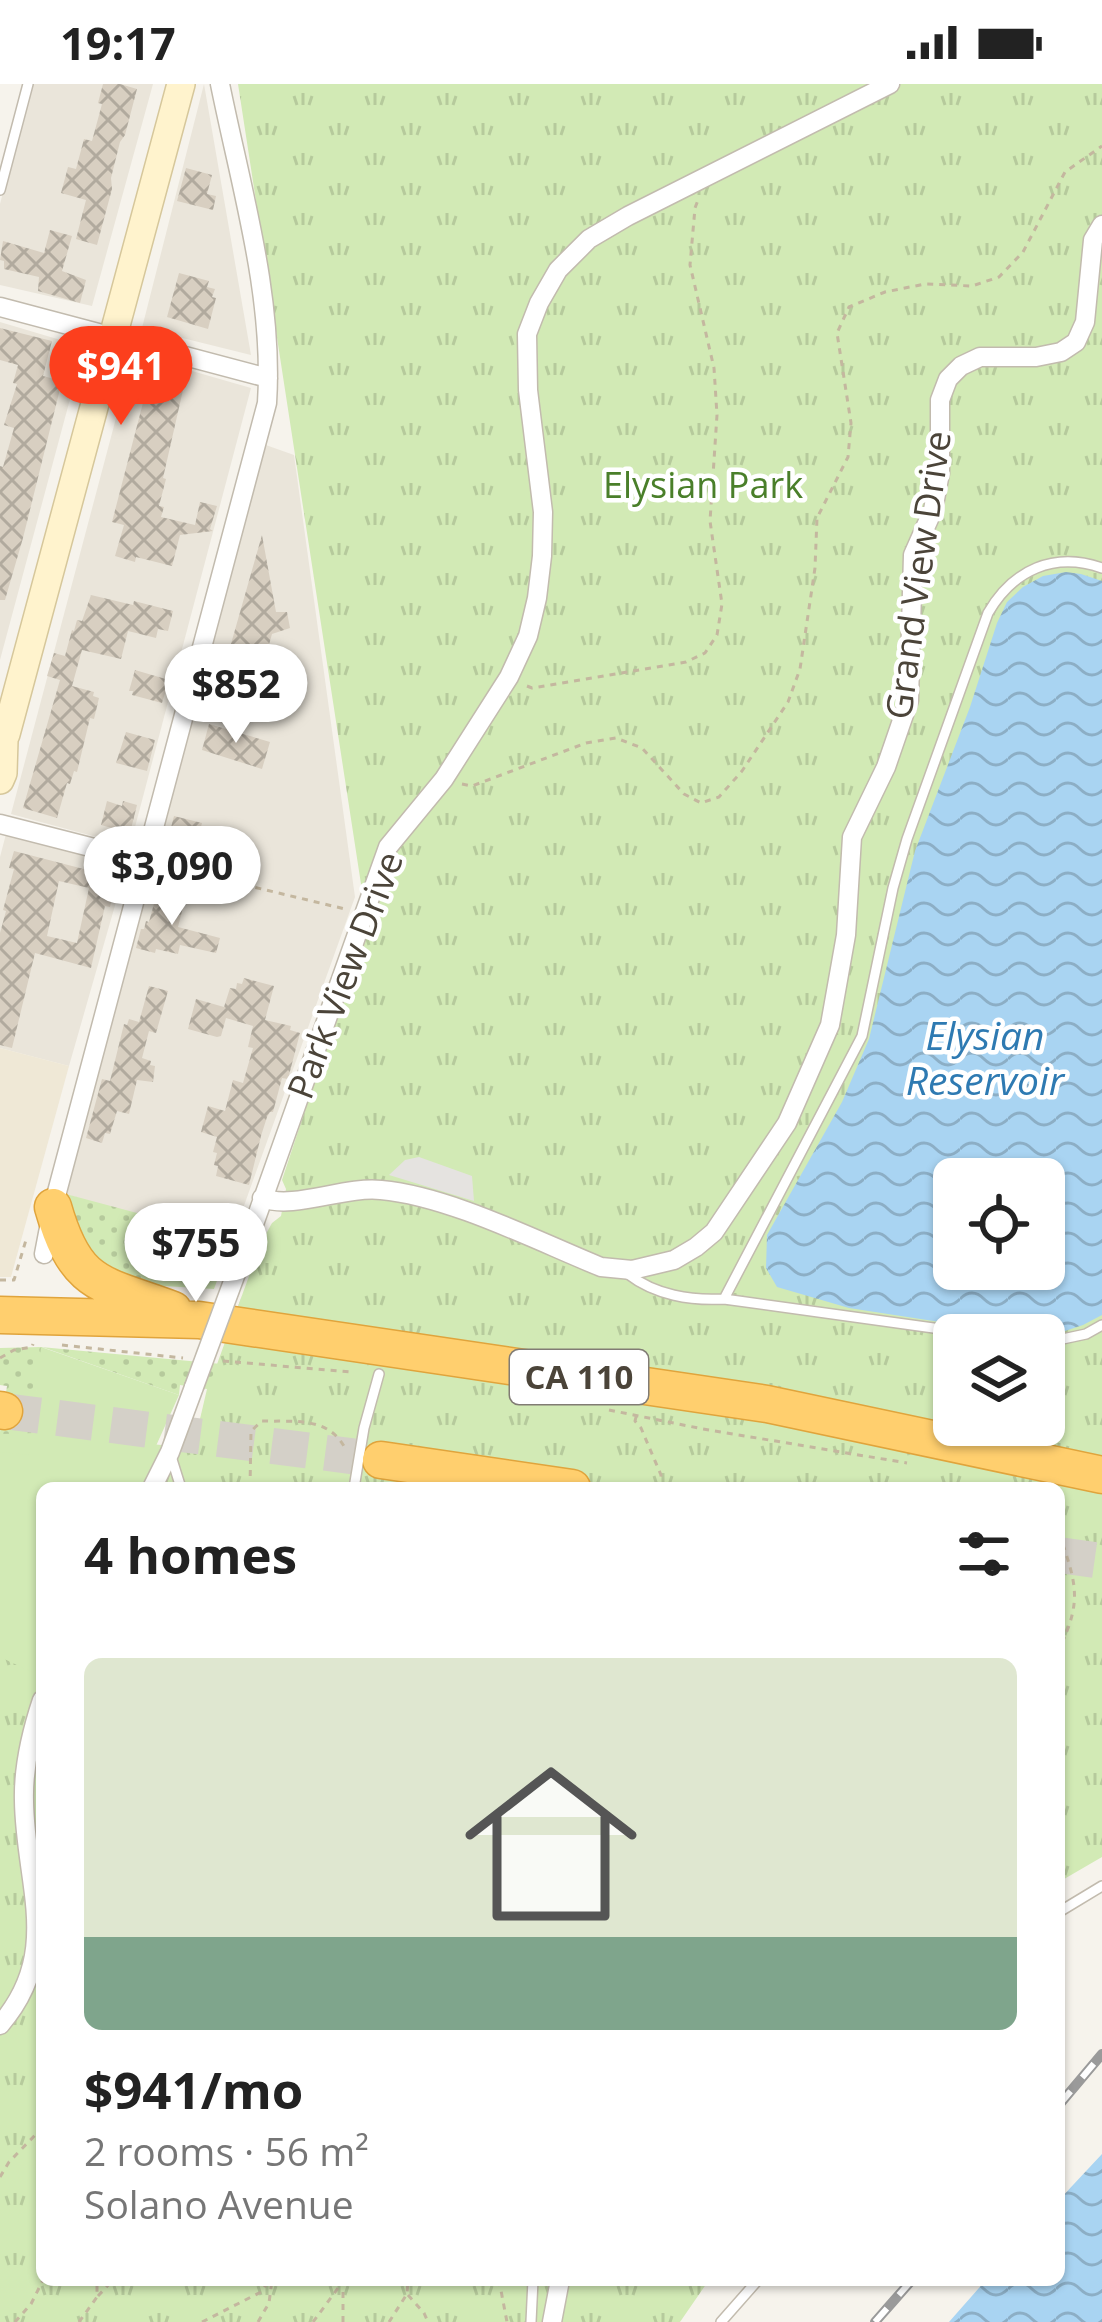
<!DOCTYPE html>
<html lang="en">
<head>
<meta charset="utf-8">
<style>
  body { margin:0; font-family:"Open Sans",sans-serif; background:#f6f6f6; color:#222; height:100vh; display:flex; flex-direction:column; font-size:45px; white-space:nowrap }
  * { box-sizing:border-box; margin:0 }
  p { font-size:39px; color:#767676 }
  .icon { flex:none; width:66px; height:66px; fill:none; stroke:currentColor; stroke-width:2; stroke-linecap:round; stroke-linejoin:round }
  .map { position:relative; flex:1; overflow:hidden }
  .panel { position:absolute; left:36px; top:1398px; width:1029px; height:804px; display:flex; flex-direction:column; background:#fff; border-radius:18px; box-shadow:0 3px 9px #0004 }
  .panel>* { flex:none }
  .buttons { position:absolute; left:933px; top:1074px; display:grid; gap:24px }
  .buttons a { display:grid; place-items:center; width:132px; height:132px; border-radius:18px; background:#fff; box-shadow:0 3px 9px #0004; font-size:60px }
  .price { position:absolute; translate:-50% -102px; padding:0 27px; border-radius:42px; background:#fff; color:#222; font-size:39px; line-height:78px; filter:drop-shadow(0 3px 6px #0008) }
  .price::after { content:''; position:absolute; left:50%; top:72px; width:36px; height:27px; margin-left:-18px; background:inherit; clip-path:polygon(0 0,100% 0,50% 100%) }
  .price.active { background:#fc3f1d; color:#fff }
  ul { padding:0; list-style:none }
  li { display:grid; align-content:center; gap:24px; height:636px; padding:0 48px }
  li+li { border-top:3px solid #e0e0e0 }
  li span { display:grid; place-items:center; height:372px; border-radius:18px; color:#555 }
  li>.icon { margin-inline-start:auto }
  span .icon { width:216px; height:216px; fill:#fffc; stroke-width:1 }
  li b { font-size:51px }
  h2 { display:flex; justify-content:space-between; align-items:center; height:144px; padding:0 48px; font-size:51px }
  .status { display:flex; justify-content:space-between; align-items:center; height:84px; padding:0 60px; background:#fff; direction:ltr }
  .status svg { height:33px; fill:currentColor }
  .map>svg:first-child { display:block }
  .residential { fill:#eae5da }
  .education { fill:#efe8d6 }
  .grass { fill:url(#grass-dots) }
  .park { fill:url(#park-tufts); fill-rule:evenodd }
  .garden { fill:#d2eab5 }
  .parking { fill:#e5e3e0 }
  .water { fill:url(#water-waves); fill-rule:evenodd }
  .building { fill:url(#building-cross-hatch); fill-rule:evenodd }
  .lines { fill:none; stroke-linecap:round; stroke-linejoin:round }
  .highway-tunnel { stroke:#d4d0c8; stroke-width:36; stroke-dasharray:36 18; stroke-linecap:butt }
  .lane-casing { stroke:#c2bbae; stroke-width:12 }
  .street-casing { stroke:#c2bbae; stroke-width:21 }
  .secondary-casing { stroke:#d6c79b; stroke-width:30 }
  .highway-casing { stroke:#e0a43c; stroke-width:39 }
  .path { stroke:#c4b79f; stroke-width:3; stroke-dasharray:6 6; stroke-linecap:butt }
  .lane { stroke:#fff; stroke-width:9 }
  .street { stroke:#fff; stroke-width:18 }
  .secondary { stroke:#fff3cd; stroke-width:27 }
  .highway { stroke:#ffcf6e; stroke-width:36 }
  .rail-casing { stroke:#9a9a9a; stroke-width:10 }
  .rail { stroke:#fff; stroke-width:6; stroke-dasharray:18; stroke-linecap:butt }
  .street-bridge-casing { stroke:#c2bbae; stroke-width:21; stroke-linecap:butt }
  .street-bridge { stroke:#fff; stroke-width:18 }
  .labels { text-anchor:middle; stroke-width:9; stroke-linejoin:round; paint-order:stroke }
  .shield { fill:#fff; stroke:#817c74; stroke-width:3 }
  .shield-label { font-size:33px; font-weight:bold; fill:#4b4439 }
  .park-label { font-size:36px; fill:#4a7f2a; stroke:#fff }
  .street-label { font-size:36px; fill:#4b4439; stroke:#fff }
  .water-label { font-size:39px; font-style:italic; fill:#2e7ab2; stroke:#fff }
</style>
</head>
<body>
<div class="status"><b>19:17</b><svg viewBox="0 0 49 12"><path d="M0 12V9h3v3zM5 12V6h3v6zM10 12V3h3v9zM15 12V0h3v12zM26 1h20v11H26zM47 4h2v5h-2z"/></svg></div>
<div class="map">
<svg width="1102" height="2238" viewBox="0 0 1102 2238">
  <defs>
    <pattern id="grass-dots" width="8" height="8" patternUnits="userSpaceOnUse" patternTransform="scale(3)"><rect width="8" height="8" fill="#d2eab5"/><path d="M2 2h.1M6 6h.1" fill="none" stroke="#b6ca9c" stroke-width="1.8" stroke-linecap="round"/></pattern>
    <pattern id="park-tufts" width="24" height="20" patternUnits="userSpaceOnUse" patternTransform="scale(3)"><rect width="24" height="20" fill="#d2eab5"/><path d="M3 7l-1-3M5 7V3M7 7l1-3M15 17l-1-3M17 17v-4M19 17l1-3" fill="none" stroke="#b6ca9c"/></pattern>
    <pattern id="water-waves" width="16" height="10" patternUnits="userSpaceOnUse" patternTransform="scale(3)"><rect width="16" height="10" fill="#a9d4f2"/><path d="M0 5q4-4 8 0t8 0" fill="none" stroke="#8caec5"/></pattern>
    <pattern id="building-cross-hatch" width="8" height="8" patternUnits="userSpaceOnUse" patternTransform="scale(3)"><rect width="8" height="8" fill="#d8cfc1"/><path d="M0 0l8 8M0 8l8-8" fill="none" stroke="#b1aa9e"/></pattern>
  </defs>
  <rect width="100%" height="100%" fill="#f6f3ec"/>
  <path class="residential" d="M31,0H153L92,222L0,201V120Z
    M204,0L251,271L142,244Z
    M0,238L84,263L0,576Z
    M133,270L251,304L130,762L11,730Z
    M263,360L294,371L355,813L232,1155L226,1153L224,1160L66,1110Z
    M6,750L126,783L69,982L0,964V773Z"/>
  <path class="education" d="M0,964L69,982L11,1193H0Z"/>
  <path class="grass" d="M66,1110L193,1144L192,1152L223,1159L225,1153L232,1155L214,1205L164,1202L116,1194L93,1182L66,1125Z
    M41,1263L369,1294L342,1404L193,1365L207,1305L180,1301L179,1311L42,1263L29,1372L0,1368V1348L7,1302L0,1301V1264Z"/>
  <path class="park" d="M238,0H1102V1773L1059,1798V1404H42V2196H709L680,2238H0V1350L35,1349L193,1364L208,1305L261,1159L272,1139L281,1132L286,1105L282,1096L367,839ZM954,1095H1044V1185H954ZM954,1251H1044V1341H954Z"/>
  <path class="garden" d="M41,1263L179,1311L137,1404H42V1575L34,1589L0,1573V1368L29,1371Z"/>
  <path class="parking" d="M419,1073L472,1092L474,1117L389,1091L405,1076Z"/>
  <path class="water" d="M1066,488L1081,490L1102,497V1231L1083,1241L1062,1248L1025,1251L849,1224L777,1203L766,1184L767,1151L842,1018L869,955L915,767L970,623L997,539L1007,518L1023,503L1043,492ZM1044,1095V1185H954V1095Z
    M1102,2070V2238H949L986,2196H1059V2116Z"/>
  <path class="building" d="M103,0H120L137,5L125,51L120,58L111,94L112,105L97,161L76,155L86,116L61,109L68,83L76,85L84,55L92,57L102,20L98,19Z
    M186,84L212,91L207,110L216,112L213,126L177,117Z
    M50,146L72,152L62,187L86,196L80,219L38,207L39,193L4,185V177L0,176L3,157L44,169Z
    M179,189L209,197L207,203L215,205L212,213L216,214L208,245L167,233Z
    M0,244L52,257L43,292L62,297L23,454L5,516H0V382L3,383L14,344L4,341L17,300L13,299L18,281L0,276Z
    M152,284L186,293L163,394L166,395L159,422L164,423L161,433L195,441L200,418L217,422L210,445L213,447L180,451L172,482L136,473L135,478L115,472L124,441L112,438Z
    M262,451L276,528H287L290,544L272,550L259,596L255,594L250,611L219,602Z
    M91,511L133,521L134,517L173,527L168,547L158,545L156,554L128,547L121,575L82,566L72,602L94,608L93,612L99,614L94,635L90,634L77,688L74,687L70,700L67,699L57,734L23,724L60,596L47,592L54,569L65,572L72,546L74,547L77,536L82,537Z
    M135,586L169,596L162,619L132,611L133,607H129Z
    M209,640L270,658L262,685L202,666Z
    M126,648L155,656L147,687L116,679Z
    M107,717L122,722L123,717L137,721L130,749L101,741Z
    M174,732L202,739L194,769L182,767L181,771L165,767Z
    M14,767L103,790L102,793L116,797L110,823L105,822L91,884L35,869L12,964L0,961V849L6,827L3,826L14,785L9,784ZM59,797L89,804L77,859L47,852Z
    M162,804L186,811L178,843L220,854L216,869L180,861L178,870L156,865L155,869L136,864L141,845H144L146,837L149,838L156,812L160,813Z
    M244,894L274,902L265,936L291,942L290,946L300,949L288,995L282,994L273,1028H270L267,1033L261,1052L249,1101L216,1092L218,1082L214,1081L217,1069L213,1068L217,1053L201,1048L208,1022L225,1027L233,996L243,999L253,964L248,963L253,942L226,934L221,952L217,953L188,945L196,915L224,923L230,904L236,905L237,899L242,900Z
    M149,902L168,907L156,949L149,947L142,974L151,977L150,981L155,982L153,998L137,996L129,1030L117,1027L110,1050L105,1049L102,1059L86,1054L102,995L110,997L124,940L127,941L129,935L139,938Z
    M197,1128L229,1136L224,1160L191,1151Z"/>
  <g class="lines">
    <path class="highway-tunnel" d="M4,1327L381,1376
      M1059,1471L1102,1477"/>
    <g class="lane-casing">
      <path id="lane" d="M0,106L28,0
        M628,1190C655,1211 691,1217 724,1215L984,1251
        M724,1215L862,952L893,804L907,755L988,529C1013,486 1054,467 1102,484
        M1044,1259L1086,1250L1102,1241
        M170,1369L181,1404
        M354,1404L364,1344L379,1290
        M1059,1828L1102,1802
        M531,2238L533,2196
        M721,2238L758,2196"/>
    </g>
    <g class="street-casing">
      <path id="street" d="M0,223L268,294
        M0,740L145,777
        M262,1114C294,1126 344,1102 381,1106C449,1112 537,1157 601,1183L632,1186L674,1176L696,1163L714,1148L787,1039L830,941L846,851L852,753L886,683L909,616L913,471L933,426L940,389V316L948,295L961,282L980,273H1036L1061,268L1076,258L1085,238L1093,156L1102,141
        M248,1157L388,763L444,695L509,593L528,552L537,514L542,472L543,428L528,306L527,250L539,219L558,186L589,155L628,132L890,0
        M44,1170L53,1123L267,319C274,212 241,104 220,0
        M152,1404L170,1368L194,1303
        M0,1941C63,1868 25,1801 24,1717C23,1682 31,1649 42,1616
        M552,2238L560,2196"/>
    </g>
    <g class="secondary-casing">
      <path id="secondary" d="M0,663L6,650L181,0
        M0,696L3,689L4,656"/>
    </g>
    <g class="highway-casing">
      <path id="highway" d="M53,1123C76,1204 101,1199 173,1226
        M0,1231L199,1236L767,1320L1102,1391
        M0,1326L4,1327
        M381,1376L572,1404"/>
    </g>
    <path class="path" d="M527,602L532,604L686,578L705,569L717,551L722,520L710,437L717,331L714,284L690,181L695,124L698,116
      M462,700L472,702L586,659L616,654L642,664L684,710L701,719L719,713L742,687L788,618L800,585L815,484L817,434L848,373L851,339L837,249L849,223L885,208L925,200L972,202L999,193L1023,168L1065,88L1102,62
      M162,781L345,825
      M0,1196H14L26,1156
      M62,1261L183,1274
      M0,1274L14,1266L32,1263L33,1260
      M223,1277L351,1288
      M609,1326L703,1345L907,1379
      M636,1333L635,1337L641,1344L661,1391L660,1404
      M250,1404L251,1347L262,1337C293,1338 328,1332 345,1364
      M1059,1449C1076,1499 1083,1516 1059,1565
      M0,2093L9,2078L42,2044
      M499,2196L507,2238
      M408,2211L424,2229L428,2238
      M98,2212L113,2196
      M15,2238L31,2220L43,2196
      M79,2238L97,2213V2196
      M202,2238L261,2208L269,2196
      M258,2238L269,2219L272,2196
      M313,2238L344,2196
      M343,2238V2198
      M389,2238L407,2210L408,2196"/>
    <use href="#lane" class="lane"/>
    <use href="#street" class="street"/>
    <use href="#secondary" class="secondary"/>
    <use href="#highway" class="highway"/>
    <g class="rail-casing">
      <path id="rail" d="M1059,2021L1102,1970
        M875,2238L912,2196"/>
    </g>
    <use href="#rail" class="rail"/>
    <g class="street-bridge-casing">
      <path id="street-bridge" d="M194,1303L248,1157"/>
    </g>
    <use href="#street-bridge" class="street-bridge"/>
  </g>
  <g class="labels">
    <rect class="shield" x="510" y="1266" width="138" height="54" rx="9"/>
    <g class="shield-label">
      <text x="579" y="1305">CA 110</text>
    </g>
    <g class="park-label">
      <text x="703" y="414">Elysian Park</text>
    </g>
    <g class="street-label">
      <text transform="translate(918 491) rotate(-82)" y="13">Grand View Drive</text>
      <text transform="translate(345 891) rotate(-69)" y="13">Park View Drive</text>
    </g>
    <g class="water-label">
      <text x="985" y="966">Elysian<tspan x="985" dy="45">Reservoir</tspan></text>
    </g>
  </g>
</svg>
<div class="buttons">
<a><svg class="icon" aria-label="locate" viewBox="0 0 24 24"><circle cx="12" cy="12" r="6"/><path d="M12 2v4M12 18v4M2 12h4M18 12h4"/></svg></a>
<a><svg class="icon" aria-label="layers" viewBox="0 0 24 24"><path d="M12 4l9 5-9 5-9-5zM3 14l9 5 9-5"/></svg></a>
</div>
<b class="price active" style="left:121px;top:344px">$941</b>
<b class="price" style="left:236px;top:662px">$852</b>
<b class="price" style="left:172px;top:844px">$3,090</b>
<b class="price" style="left:196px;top:1221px">$755</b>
<section class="panel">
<h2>4 homes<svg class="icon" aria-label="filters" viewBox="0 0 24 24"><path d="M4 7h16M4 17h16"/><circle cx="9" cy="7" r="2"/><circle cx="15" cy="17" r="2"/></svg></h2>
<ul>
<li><span style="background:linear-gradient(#dfe7d0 75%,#7fa58c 0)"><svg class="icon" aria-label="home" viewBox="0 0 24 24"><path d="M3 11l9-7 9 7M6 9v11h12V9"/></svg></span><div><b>$941/mo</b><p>2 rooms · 56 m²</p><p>Solano Avenue</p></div></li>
</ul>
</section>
</div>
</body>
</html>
